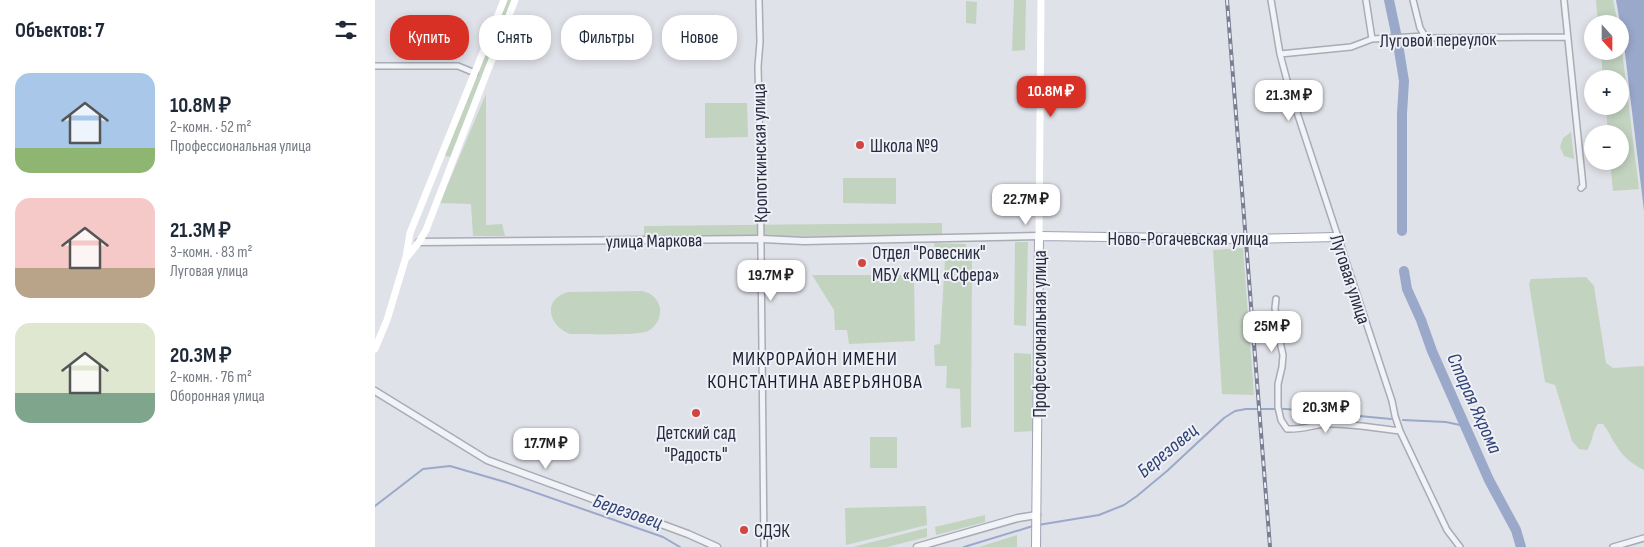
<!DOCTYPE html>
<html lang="ru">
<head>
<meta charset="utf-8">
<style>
  body { margin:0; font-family:"Sofia Sans Condensed",sans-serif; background:#f6f6f7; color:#1f2937; height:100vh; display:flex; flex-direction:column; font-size:19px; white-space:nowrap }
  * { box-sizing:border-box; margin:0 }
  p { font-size:16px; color:#747a83 }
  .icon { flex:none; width:28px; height:28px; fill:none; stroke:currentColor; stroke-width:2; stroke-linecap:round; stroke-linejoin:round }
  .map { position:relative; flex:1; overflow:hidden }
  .side { display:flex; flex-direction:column; background:#fff; width:375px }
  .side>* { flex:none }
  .hud { position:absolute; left:15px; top:15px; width:475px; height:45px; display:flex; gap:10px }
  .needle { width:32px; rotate:159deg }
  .buttons { position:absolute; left:1209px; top:15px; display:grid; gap:10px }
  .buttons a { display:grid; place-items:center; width:45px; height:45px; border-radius:50%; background:#fff; box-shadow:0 2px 8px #0003; font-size:25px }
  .price { position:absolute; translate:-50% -42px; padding:0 11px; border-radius:10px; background:#fff; color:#222; font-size:16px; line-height:32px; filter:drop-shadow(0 1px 2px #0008) }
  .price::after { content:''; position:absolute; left:50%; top:30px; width:15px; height:11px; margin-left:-8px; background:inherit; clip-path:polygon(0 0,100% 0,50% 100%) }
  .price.active { background:#d93025; color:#fff }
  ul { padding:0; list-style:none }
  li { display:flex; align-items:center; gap:15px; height:125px; padding:0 15px }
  li span { display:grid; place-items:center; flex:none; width:140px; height:100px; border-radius:15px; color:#555 }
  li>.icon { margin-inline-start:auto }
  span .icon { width:60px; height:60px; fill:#fffc; stroke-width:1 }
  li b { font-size:21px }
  h2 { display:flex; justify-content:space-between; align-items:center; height:60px; padding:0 15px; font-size:21px }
  .tag { padding:0 18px; border-radius:20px; background:#fff; box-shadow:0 2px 8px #0003; font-size:18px; line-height:45px }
  .tag.active { background:#d93025; color:#fff }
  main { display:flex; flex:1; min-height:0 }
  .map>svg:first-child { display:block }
  .green { fill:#c2d3c0 }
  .water { fill:#9aa8ca }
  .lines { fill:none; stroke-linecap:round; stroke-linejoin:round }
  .stream { stroke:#9aa8ca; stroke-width:2 }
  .river { stroke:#9aa8ca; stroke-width:10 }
  .minor-casing { stroke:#a9abb7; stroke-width:8 }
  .tertiary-casing { stroke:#a9abb7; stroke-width:9 }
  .primary-casing { stroke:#9fa3b5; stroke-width:10 }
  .minor { stroke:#f2f3f7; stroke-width:5 }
  .tertiary { stroke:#f2f3f7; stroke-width:6 }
  .secondary { stroke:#fff; stroke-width:7 }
  .primary { stroke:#fff; stroke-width:8 }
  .rail-casing { stroke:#797e93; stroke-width:4 }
  .rail { stroke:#eff1f6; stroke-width:2; stroke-dasharray:5.5; stroke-linecap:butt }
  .poi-dot { fill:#d14642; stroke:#eff1f6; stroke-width:2 }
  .labels { text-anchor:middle; stroke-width:4; stroke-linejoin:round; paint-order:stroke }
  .street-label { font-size:19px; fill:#282c41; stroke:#eff1f6 }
  .poi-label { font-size:19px; fill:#282c41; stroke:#eff1f6; text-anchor:start }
  .neighbourhood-label { font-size:20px; letter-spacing:1px; fill:#1a1e31; stroke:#eff1f6 }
  .water-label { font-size:20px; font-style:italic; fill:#314375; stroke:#eff1f6 }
</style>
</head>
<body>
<main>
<section class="side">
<h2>Объектов: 7<svg class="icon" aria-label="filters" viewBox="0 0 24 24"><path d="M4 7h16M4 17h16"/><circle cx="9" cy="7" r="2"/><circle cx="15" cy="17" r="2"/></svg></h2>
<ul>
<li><span style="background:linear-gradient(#a9c7e8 75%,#8fb573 0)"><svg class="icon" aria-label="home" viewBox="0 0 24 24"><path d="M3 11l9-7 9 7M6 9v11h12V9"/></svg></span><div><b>10.8M ₽</b><p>2-комн. · 52 m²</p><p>Профессиональная улица</p></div></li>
<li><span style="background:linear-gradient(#f6c9c9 70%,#b9a48a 0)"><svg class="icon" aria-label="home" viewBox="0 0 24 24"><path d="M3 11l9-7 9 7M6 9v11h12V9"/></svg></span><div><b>21.3M ₽</b><p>3-комн. · 83 m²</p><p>Луговая улица</p></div></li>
<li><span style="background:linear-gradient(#dfe7d0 70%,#7fa58c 0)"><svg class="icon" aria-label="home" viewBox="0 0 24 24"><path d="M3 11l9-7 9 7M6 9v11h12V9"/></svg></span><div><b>20.3M ₽</b><p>2-комн. · 76 m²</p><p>Оборонная улица</p></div></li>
</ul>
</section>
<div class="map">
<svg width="1269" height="547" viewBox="0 0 1269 547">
  <rect width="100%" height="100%" fill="#e0e2e9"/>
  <path class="green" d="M132,0H137L75,157L69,155Z
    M639,0H651L650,50L637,51Z
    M1221,0H1238L1243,24H1223Z
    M591,1L602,2L601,24L591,23Z
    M1245,34L1264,189L1238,191L1235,161H1245V134H1233L1231,106H1245V79H1228L1226,51H1245Z
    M111,94V225L127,224L130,236H98L96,204L65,203Z
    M330,103H372L373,137L330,138Z
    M1196,132L1199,159L1189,156L1185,147L1188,138Z
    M468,178H521V204L468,203Z
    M567,223V236L269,237V226Z
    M640,242H653L651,326L639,325Z
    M559,243L591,244L592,257L597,259L596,427L586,428L585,389L571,388L572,366H560L559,345L565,344L570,259L561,255Z
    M868,248L879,395L847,394L838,250Z
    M437,275H539L540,341L474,344L472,330H460L459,310Z
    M1211,277L1219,286L1231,363L1238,368L1269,366V470C1257,464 1248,457 1241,445C1236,438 1234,431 1228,424H1223C1217,432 1218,441 1212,450L1204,449L1197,441L1180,385L1170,382L1154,284L1156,279Z
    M267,291C276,293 283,298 285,308C286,318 281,327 273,331C261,336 210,334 195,334C173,326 167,299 193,292Z
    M639,353L656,354L658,431L639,432Z
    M495,437H522V468H495Z
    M551,506L552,525L471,545L470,508Z
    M610,515V522L561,535L560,527Z
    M552,528V537L512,547H478Z
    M642,535V547H604Z"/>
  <path class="water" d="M1241,0H1269V211L1249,45Z"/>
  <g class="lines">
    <path class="stream" d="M1028,420L1071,422L1085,425L1088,422
      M0,506L48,469L75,466L130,482L288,537L305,547
      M663,525L724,515L749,505L762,496L792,471L849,418L860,411L871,409H911L1016,419
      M589,547L658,526"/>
    <path class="river" d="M1014,0L1022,38L1029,81L1027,114V231
      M1029,271L1032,289L1046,320L1057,351L1114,480L1141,530L1146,547"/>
    <g class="minor-casing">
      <path id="minor" d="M384,0L385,42L383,66L385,151L389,547
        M896,0L905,54L914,88L1017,401L1020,416L1025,431L1072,530L1085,547
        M991,0L997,39
        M1038,0L1045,28L1050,36
        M1189,0L1208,186L1206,188
        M905,54L976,47L997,39L1050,36L1056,38L1192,37
        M0,66H83L100,73
        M901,299L900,308L903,333L908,355L907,367L903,384V407L906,420L912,429C926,430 938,425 951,424C975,423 1000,428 1025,431
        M1238,547L1269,538"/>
    </g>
    <g class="tertiary-casing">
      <path id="tertiary" d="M44,242L385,239L429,241L664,236
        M0,391L112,460L313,534L342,547
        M542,547L643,518L662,515"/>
    </g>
    <g class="primary-casing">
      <path id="primary" d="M661,547L664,236L872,239L962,237"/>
    </g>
    <use href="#minor" class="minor"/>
    <use href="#tertiary" class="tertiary"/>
    <path class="secondary" d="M664,236L666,0
      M32,257L44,242L51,230L140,0
      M0,349L12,320L31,257L35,233L129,0"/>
    <use href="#primary" class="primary"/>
    <g class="rail-casing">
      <path id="rail" d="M852,0L895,547"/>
    </g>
    <use href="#rail" class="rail"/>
  </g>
  <g class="poi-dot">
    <circle cx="485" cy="145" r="5"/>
    <circle cx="487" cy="263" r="5"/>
    <circle cx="321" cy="413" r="5"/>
    <circle cx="369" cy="530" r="5"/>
  </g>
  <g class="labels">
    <g class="street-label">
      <text transform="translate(1063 39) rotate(-1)" y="7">Луговой переулок</text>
      <text transform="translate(384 153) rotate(-91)" y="7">Кропоткинская улица</text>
      <text x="813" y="245">Ново-Рогачевская улица</text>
      <text transform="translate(279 240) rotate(-1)" y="7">улица Маркова</text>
      <text transform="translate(976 279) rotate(72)" y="7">Луговая улица</text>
      <text transform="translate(664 334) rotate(-90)" y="7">Профессиональная улица</text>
    </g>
    <g class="poi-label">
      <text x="495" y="152">Школа №9</text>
      <text x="497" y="259">Отдел "Ровесник"<tspan x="497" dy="22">МБУ «КМЦ «Сфера»</tspan></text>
      <text x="321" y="439" text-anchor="middle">Детский сад<tspan x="321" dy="22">"Радость"</tspan></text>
      <text x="379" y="537">СДЭК</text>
    </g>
    <g class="neighbourhood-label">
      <text x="440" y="365">МИКРОРАЙОН ИМЕНИ<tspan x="440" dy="23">КОНСТАНТИНА АВЕРЬЯНОВА</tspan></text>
    </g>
    <g class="water-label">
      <text transform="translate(1100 403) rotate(66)" y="7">Старая Яхрома</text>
      <text transform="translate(792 450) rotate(-40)" y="7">Березовец</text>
      <text transform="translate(253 511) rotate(19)" y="7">Березовец</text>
    </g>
  </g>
</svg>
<div class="buttons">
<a><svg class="needle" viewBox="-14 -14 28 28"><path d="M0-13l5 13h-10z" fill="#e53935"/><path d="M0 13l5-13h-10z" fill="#747a83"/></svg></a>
<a>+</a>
<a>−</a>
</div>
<b class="price active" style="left:676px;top:118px">10.8M ₽</b>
<b class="price" style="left:914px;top:122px">21.3M ₽</b>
<b class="price" style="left:651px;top:226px">22.7M ₽</b>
<b class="price" style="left:396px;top:302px">19.7M ₽</b>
<b class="price" style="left:897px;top:353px">25M ₽</b>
<b class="price" style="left:951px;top:434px">20.3M ₽</b>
<b class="price" style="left:171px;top:470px">17.7M ₽</b>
<div class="hud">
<a class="tag active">Купить</a>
<a class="tag">Снять</a>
<a class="tag">Фильтры</a>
<a class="tag">Новое</a>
</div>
</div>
</main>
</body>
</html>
